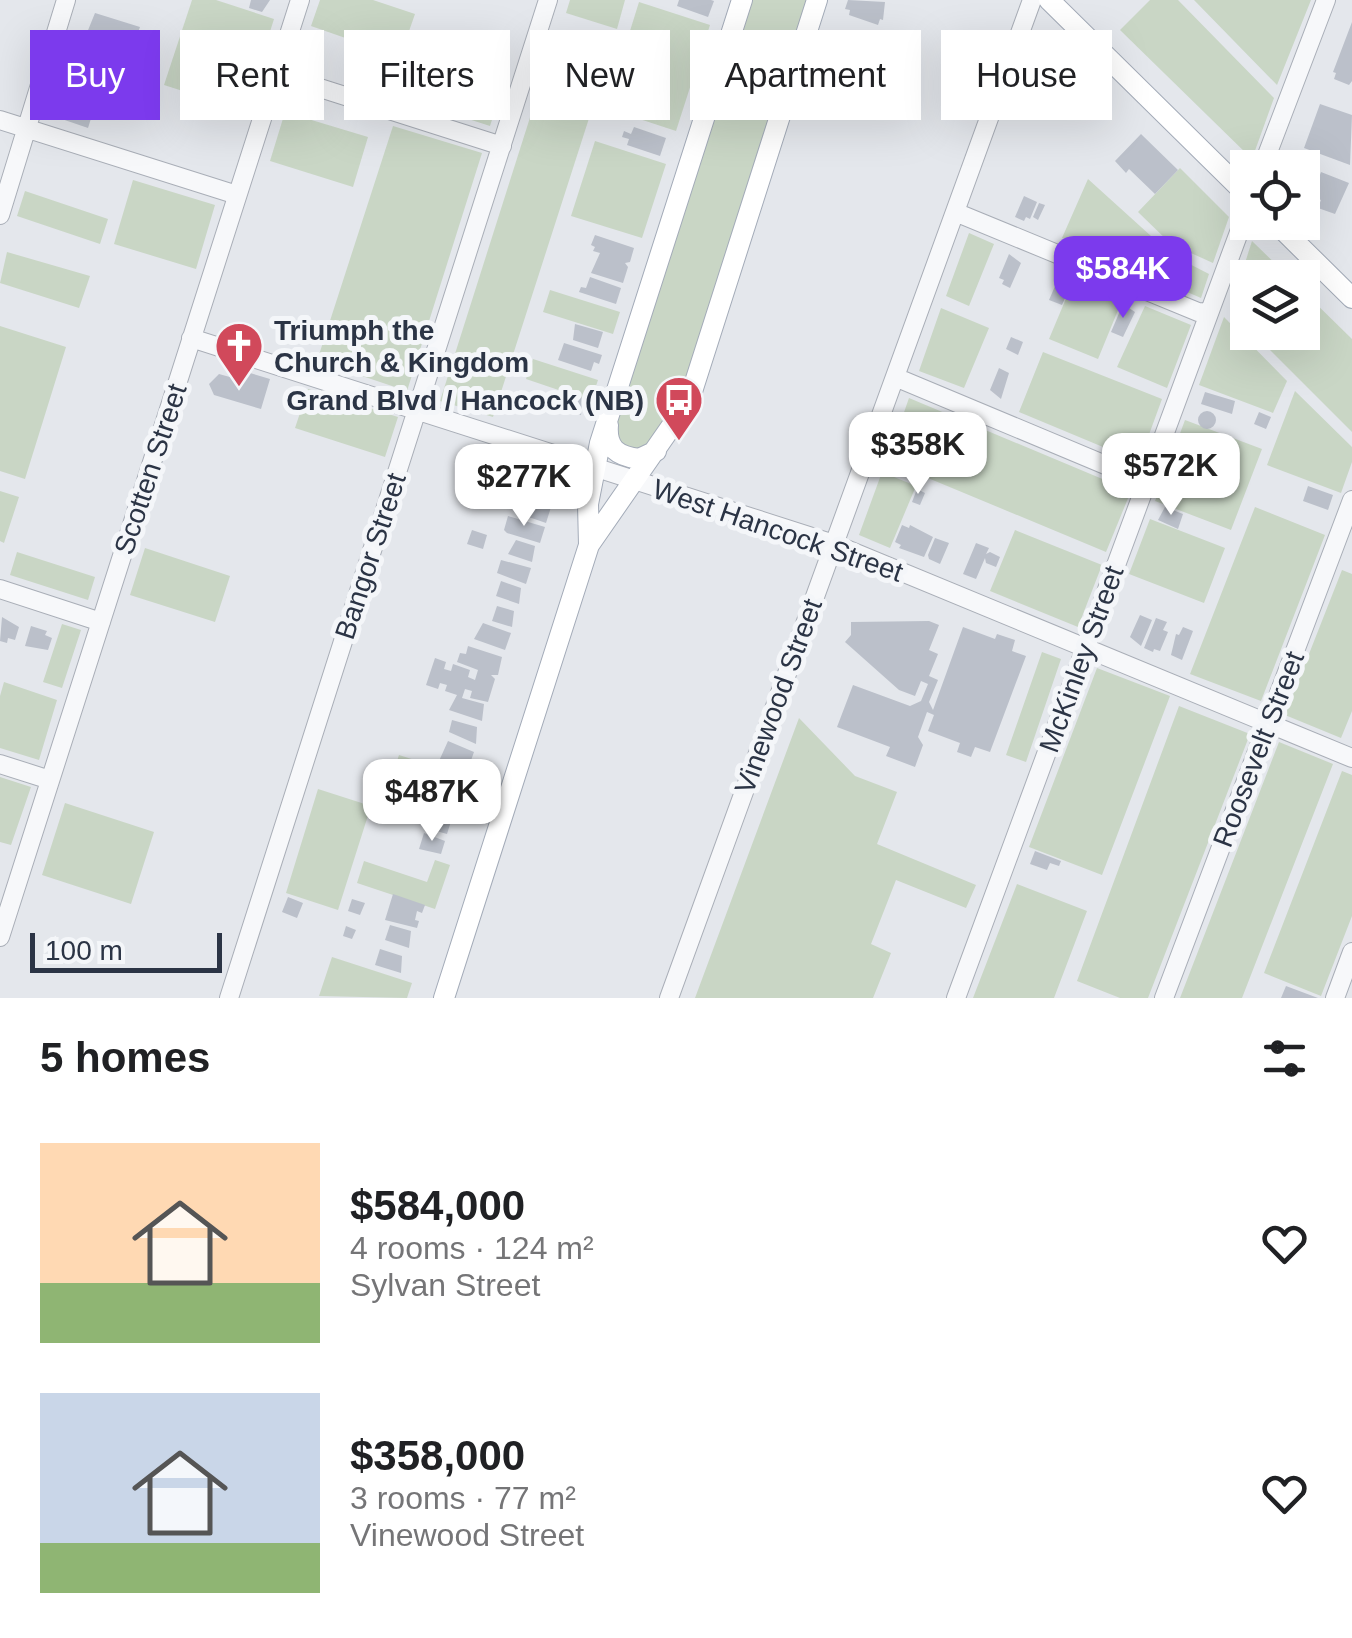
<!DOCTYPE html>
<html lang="en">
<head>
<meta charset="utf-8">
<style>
  body { margin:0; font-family:Arial,sans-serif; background:#f2f2f2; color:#202124; height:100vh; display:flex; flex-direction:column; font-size:38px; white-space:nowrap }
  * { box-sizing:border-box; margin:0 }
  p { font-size:32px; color:#757577 }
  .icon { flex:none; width:55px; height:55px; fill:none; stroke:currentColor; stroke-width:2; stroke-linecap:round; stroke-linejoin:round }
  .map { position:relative; height:998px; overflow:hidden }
  .sheet { display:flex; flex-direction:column; background:#fff; flex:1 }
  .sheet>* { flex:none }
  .top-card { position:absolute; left:30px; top:30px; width:1292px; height:90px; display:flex; gap:20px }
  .fabs { position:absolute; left:1230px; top:150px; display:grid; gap:20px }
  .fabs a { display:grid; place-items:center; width:90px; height:90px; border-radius:0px; background:#fff; box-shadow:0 10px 40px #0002; font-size:50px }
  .scale { position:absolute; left:30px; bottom:25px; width:192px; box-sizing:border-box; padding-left:10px; border:5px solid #2b3445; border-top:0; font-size:28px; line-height:35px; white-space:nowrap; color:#2b3445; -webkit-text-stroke:8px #f4f6f9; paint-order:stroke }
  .price { position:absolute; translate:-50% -85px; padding:0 22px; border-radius:20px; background:#fff; color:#222; font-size:32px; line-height:65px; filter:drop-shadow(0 2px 5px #0008) }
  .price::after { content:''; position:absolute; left:50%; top:60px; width:30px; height:22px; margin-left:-15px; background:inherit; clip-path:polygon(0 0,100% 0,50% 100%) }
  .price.current { background:#7c3aed; color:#fff }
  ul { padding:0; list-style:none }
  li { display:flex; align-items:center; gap:30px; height:250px; padding:0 40px }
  li span { display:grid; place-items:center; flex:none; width:280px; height:200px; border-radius:0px; color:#555 }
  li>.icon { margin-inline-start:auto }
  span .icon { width:120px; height:120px; fill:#fffc; stroke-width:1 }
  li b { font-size:42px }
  h2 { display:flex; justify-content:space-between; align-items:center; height:120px; padding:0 40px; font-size:42px }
  .tag { padding:0 35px; border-radius:0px; background:#fff; box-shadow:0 10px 40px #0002; font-size:35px; line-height:90px }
  .tag.current { background:#7c3aed; color:#fff }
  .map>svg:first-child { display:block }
  .green { fill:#c9d6c5 }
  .building { fill:#bbc0ca }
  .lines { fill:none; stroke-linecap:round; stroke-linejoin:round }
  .minor-casing { stroke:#a9aeb7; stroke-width:20 }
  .major-casing { stroke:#a3abb8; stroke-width:22 }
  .minor { stroke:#f7f8fa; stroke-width:18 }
  .major { stroke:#fff; stroke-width:20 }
  .labels { text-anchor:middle; stroke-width:10; stroke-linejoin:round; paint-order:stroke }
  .poi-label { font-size:28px; font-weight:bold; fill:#2b3445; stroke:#f4f6f9; text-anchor:start }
  .street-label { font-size:28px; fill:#2b3445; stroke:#f4f6f9 }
</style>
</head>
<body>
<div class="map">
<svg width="1352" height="998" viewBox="0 0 1352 998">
  <rect width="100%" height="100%" fill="#e4e7ec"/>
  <path class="green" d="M192,0H216L274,19L245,111L164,85Z
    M320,0H373L415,14L400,57L311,26Z
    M570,0H625L617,29L566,13Z
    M748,0H809L691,371L671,419L644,451L619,447L615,410Z
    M1150,0H1178L1274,98L1252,159L1120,30Z
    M1194,0H1311L1277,85Z
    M639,2L710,25L676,131L606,108Z
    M414,64L501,92L490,126L403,98Z
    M547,64L601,81L493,417L440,401Z
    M285,112L368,137L353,187L270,161Z
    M393,126L482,153L407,391L317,361Z
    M595,141L666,164L642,238L571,216Z
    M1180,168L1229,217L1213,263L1171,244L1138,212Z
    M1088,179L1172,255L1209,274L1201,298L1062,238Z
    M133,180L215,205L196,269L114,244Z
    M25,191L108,219L100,244L17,216Z
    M969,233L994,244L969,306L946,296Z
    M1252,241L1289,277L1248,278L1247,327L1230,310Z
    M7,252L90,276L79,308L0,283Z
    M1075,277L1123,298L1098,359L1049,339Z
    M550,290L620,312L613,334L543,312Z
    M1303,291L1352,339V432L1253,333L1302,332Z
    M1145,306L1191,325L1167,388L1117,367Z
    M941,308L989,328L964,388L919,371Z
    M1224,317L1287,381L1273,413L1199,385Z
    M0,326L66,347L25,479L0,471Z
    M1043,352L1162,399L1139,462L1019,412Z
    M533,359L598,380L591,401L526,379Z
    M308,389L398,417L385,457L295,428Z
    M1295,391L1352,447V462L1341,493L1267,465Z
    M909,398L1131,491L1106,552L887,461Z
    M1185,420L1262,449L1231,530L1155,501Z
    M497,451L554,469L543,504L517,499L515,505L495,498L499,486L487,482Z
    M882,472L916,486L890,548L859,535Z
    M0,491L19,497L4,543L0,541Z
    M1255,507L1325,535L1261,701L1190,674Z
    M1150,519L1225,548L1204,603L1129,574Z
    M1015,530L1102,565L1078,627L990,591Z
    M145,548L230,576L215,622L130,595Z
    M17,552L95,577L88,600L10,575Z
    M1342,570L1352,574V711L1341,738L1285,715Z
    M62,624L81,630L62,688L43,682Z
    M1042,652L1061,659L1026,762L1006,755Z
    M1097,668L1170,696L1102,875L1029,847Z
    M4,682L57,700L39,760L0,748V696Z
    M1179,706L1250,734L1148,998H1120L1077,981Z
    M799,718L855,776L897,792L877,844L976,885L966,908L896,880L871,944L891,953L873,998H695Z
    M1279,742L1333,764L1242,998H1180Z
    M399,755L477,780L463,820L386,794Z
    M1342,771L1352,775V916L1321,996L1264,973Z
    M0,777L31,787L11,845L0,842Z
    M318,789L371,806L338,910L286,893Z
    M65,803L154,832L131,904L42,875Z
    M435,860L450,865L435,909L357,883L364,861L427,882Z
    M1017,884L1087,911L1054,998H973Z
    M332,957L412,983L407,998L319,996Z"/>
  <path class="building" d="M251,0H270L262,12L249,8Z
    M679,0H711L714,1L708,17L677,6Z
    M848,0L885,2L883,20L880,19L878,25L849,15L850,10L845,9Z
    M95,13L140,27L116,97L67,82Z
    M1352,22V81L1349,85L1334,79L1336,73L1333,72Z
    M1046,37L1088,78L1060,106L1043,90L1051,81L1031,65L1040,38Z
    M63,84L98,96L88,128L53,116Z
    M1320,104L1352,115L1350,165L1304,148Z
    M634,127L666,138L660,156L627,145L629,139L622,137L624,131L631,134Z
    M1141,134L1178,170L1155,194L1129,169L1126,173L1115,161Z
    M1321,172L1349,183L1335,214L1318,208L1321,200L1312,196Z
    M1024,196L1037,202L1030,219L1026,217L1024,221L1015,217Z
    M1039,203L1045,205L1038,220L1033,217Z
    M595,235L634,248L630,262L625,263L628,267L623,283L591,273L600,253L593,251L595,247L591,245Z
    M1009,254L1021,263L1010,288L1002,284L1004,280L999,278Z
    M590,277L621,288L616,304L579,292L581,287L586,288Z
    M1059,277L1072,282L1062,305L1049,300Z
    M1123,304L1135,312L1123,337L1111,332Z
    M575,324L603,332L598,348L573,340Z
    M1011,337L1023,342L1018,355L1006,349Z
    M564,343L602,355L599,364L594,362L591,371L558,360Z
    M999,368L1009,373L1001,399L990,390Z
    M240,370L270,379L261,409L214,395L209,384L219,374L237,379Z
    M518,390L529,394L526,402L515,398Z
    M562,392L583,398L581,415L553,406Z
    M1205,392L1235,401L1232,414L1201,404Z
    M1198 420a9 9 0 1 1 18 0a9 9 0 1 1-18 0Z
    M1259,412L1271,417L1266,429L1254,424Z
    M487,482L499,486L495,498L483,494Z
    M1308,486L1333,495L1328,510L1303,501Z
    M917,489L925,493L920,505L912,502Z
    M517,499L551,507L546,523L517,513L518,509L514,508Z
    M1165,507L1183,514L1178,529L1158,520Z
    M508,516L545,527L540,543L507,533L504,530Z
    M902,525L909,528L910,525L933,537L924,557L899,548L901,545L895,542Z
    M472,530L487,535L483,549L467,544Z
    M935,538L949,543L940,564L929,559L928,555Z
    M516,540L535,546L532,562L508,554Z
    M976,543L989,548L986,554L990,552L1000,557L996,567L986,563L985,558L976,579L963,574Z
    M501,560L531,568L526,584L497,573Z
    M501,581L521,588L519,604L496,596Z
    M497,606L514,611L512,627L492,621Z
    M1140,615L1152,620L1141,646L1130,637Z
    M2,617L19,627L15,640L8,638L7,643L0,641Z
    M1156,618L1167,622L1163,630L1168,632L1160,651L1154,649L1153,652L1144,648Z
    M929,621L939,625L929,650L938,654L929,676L938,680L929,702L933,710L963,627L995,639L997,634L1015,640L1012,651L1026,656L990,752L975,747L971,757L957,752L960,743L928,731L934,715L927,712L918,737L923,745L915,767L886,756L890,747L837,727L853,685L910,706L921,701L928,684L921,681L915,696L899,690L845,642L851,635V622Z
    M483,623L511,633L505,650L474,639Z
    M31,626L47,631L45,635L52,638L48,650L25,646Z
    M1183,627L1193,631L1182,660L1171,655L1176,634L1179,635Z
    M468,646L502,657L498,675H491L495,679L488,702L470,698L472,691L465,689L462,698L484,704L482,721L449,710L457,695L445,691L447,685L440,683L438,689L426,685L435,658L446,662L444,669L451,671L453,664L470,670L468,677L475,680L478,670L457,662L460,653L466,654Z
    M452,720L477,727L476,744L449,732Z
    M448,741L474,752L469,766L465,765L464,769L439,761Z
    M428,809L452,818L447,834L422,827Z
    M424,833L445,841L441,854L419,849Z
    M1035,851L1061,861L1059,866L1050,863L1047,870L1030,864Z
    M393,894L425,905L422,913L417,911L415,920L419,921L417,928L385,920Z
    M288,897L303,903L297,918L282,912Z
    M352,899L365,903L360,915L348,911Z
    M390,925L411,931L409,948L385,940Z
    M346,926L356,930L352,939L343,936Z
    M380,949L402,956L401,973L375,965Z
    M1286,986L1318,998H1281Z"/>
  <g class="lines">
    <g class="minor-casing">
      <path id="minor" d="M276,74L502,146
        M0,120L237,195
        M1262,168L1326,0
        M955,212L1198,312L1209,313
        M0,215L66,0
        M191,338L834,544L1352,758
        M895,377L1146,482
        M0,589L101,622
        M0,764L50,780
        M0,937L300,0
        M229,998L548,0
        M669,998L1032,0
        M956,998L1248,208
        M1164,998L1352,500
        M1335,998L1352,952"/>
    </g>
    <g class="major-casing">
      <path id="major" d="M1049,0L1248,196
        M1275,222L1352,298
        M608,425C606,449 618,456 639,459L656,451
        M589,545L588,504L600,443L742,0
        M444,998L589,545L689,401L817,0"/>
    </g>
    <use href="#minor" class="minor"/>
    <use href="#major" class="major"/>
  </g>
  <defs>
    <g id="church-pin" transform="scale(2.5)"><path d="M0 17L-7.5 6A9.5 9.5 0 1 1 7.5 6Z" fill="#d1495b" stroke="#f4f6f9"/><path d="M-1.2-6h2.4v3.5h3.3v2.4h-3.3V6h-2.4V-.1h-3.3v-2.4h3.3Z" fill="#fff"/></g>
    <g id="bus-pin" transform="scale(2.5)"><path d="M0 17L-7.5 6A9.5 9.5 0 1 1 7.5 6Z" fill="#d1495b" stroke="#f4f6f9"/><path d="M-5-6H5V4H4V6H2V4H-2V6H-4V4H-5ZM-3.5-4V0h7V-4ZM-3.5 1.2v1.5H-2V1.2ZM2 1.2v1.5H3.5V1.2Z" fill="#fff"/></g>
  </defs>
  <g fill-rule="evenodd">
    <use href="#church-pin" x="239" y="346"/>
    <use href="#bus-pin" x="679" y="400"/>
  </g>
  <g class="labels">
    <g class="poi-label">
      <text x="274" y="340">Triumph the<tspan x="274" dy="32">Church &amp; Kingdom</tspan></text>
      <text x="644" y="410" text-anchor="end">Grand Blvd / Hancock (NB)</text>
    </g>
    <g class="street-label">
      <text transform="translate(150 469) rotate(-72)" y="10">Scotten Street</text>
      <text transform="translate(778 530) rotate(19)" y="10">West Hancock Street</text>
      <text transform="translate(370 556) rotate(-72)" y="10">Bangor Street</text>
      <text transform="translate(1081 659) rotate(-70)" y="10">McKinley Street</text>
      <text transform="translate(778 696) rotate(-70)" y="10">Vinewood Street</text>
      <text transform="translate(1258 749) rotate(-69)" y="10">Roosevelt Street</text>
    </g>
  </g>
</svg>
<div class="fabs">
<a><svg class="icon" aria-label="locate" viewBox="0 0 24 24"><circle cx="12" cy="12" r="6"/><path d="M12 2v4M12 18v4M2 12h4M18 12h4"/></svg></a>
<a><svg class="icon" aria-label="layers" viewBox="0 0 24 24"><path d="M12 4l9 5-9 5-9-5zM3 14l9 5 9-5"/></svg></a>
</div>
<div class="scale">100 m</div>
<b class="price current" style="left:1123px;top:321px">$584K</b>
<b class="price" style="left:918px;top:497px">$358K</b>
<b class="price" style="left:1171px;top:518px">$572K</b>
<b class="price" style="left:524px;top:529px">$277K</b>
<b class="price" style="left:432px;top:844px">$487K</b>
<div class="top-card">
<a class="tag current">Buy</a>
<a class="tag">Rent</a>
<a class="tag">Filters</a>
<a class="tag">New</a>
<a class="tag">Apartment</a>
<a class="tag">House</a>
</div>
</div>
<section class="sheet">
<h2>5 homes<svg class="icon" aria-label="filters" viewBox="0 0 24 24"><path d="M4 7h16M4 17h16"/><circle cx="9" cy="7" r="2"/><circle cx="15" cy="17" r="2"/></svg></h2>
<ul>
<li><span style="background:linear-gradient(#ffd9b3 70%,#8fb573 0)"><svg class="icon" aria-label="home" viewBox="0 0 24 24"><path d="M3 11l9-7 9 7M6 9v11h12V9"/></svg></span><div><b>$584,000</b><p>4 rooms · 124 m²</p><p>Sylvan Street</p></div><svg class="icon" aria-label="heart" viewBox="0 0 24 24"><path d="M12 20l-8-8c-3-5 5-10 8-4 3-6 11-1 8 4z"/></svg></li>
<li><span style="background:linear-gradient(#c9d6e8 75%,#8fb573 0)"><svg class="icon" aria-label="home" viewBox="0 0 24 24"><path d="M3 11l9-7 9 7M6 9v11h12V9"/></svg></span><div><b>$358,000</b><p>3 rooms · 77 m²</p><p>Vinewood Street</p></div><svg class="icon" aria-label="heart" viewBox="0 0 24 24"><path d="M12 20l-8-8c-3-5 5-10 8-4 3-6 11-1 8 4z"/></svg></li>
</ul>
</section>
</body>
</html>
